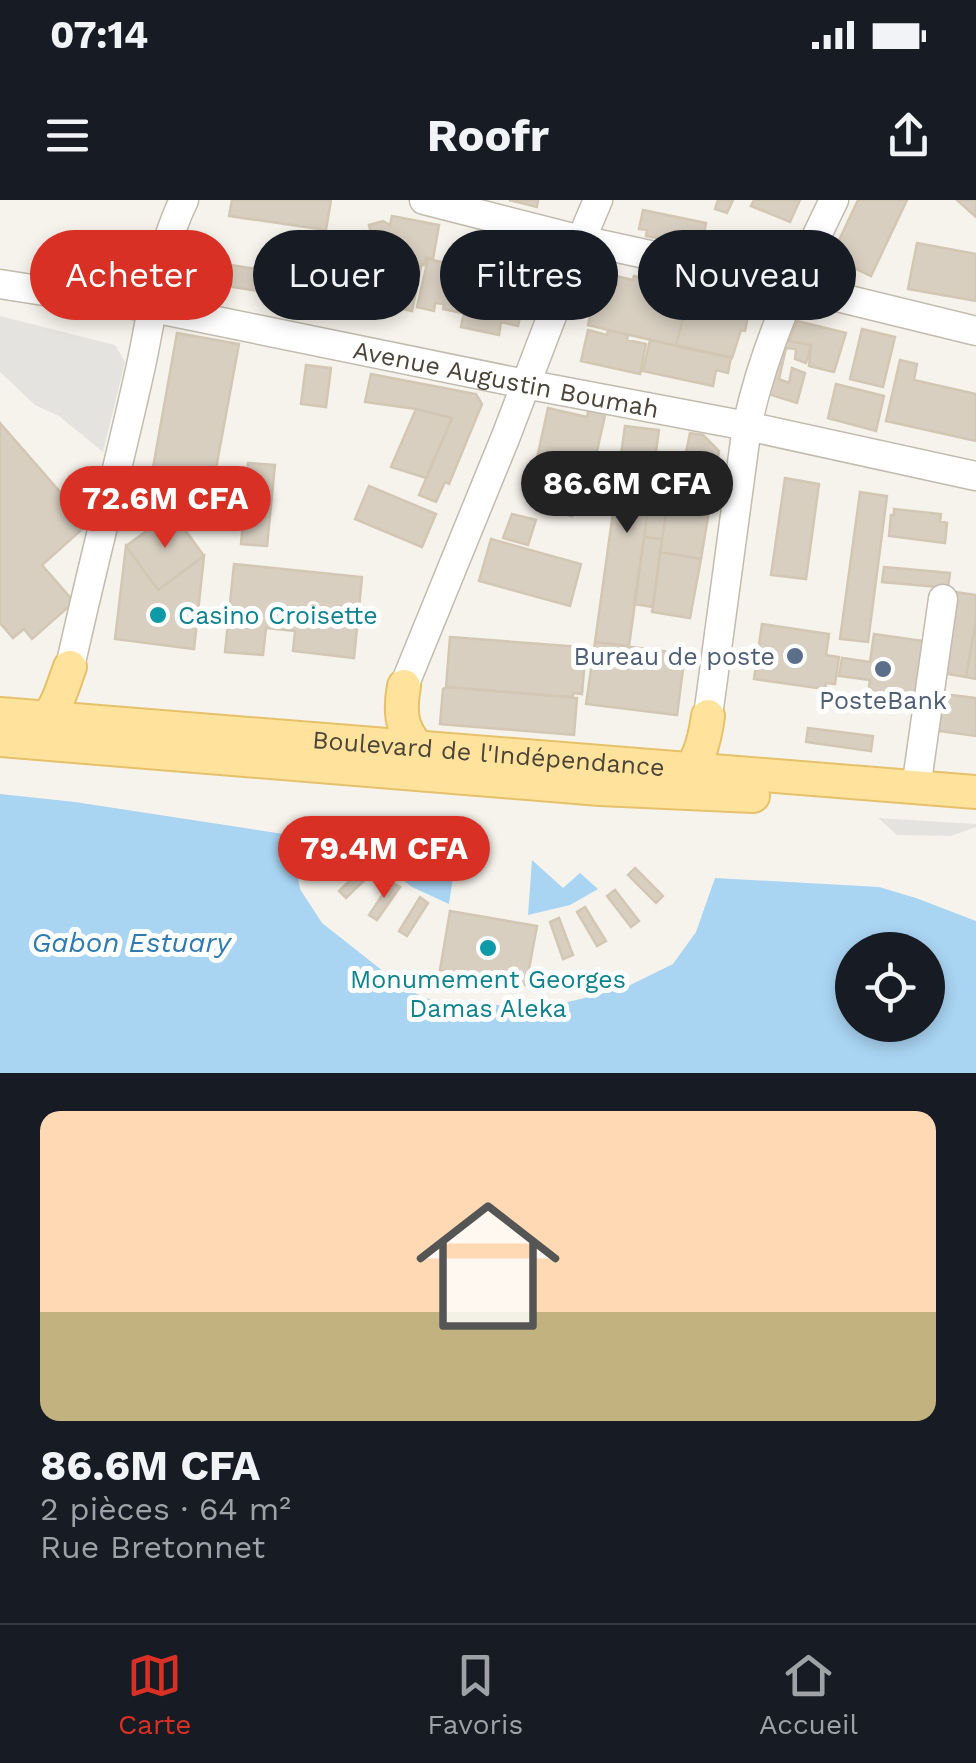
<!DOCTYPE html>
<html lang="fr">
<head>
<meta charset="utf-8">
<style>
  body { margin:0; font-family:"Work Sans",sans-serif; background:#20242c; color:#f1f3f6; height:100vh; display:flex; flex-direction:column; font-size:38px; white-space:nowrap }
  * { box-sizing:border-box; margin:0 }
  p { font-size:32px; color:#9ea1a6 }
  .icon { flex:none; width:55px; height:55px; fill:none; stroke:currentColor; stroke-width:2; stroke-linecap:round; stroke-linejoin:round }
  .map { position:relative; height:873px; overflow:hidden }
  .drawer { display:flex; flex-direction:column; background:#171b24; flex:1 }
  .drawer>* { flex:none }
  .banner { position:absolute; left:30px; top:30px; width:918px; height:90px; display:flex; gap:20px }
  .buttons { position:absolute; left:835px; top:732px; display:grid; gap:20px }
  .buttons a { display:grid; place-items:center; width:110px; height:110px; border-radius:50%; background:#171b24; box-shadow:0 5px 15px #0003; font-size:50px }
  .price { position:absolute; translate:-50% -85px; padding:0 22px; border-radius:35px; background:#d93025; color:#fff; font-size:32px; line-height:65px; filter:drop-shadow(0 2px 5px #0008) }
  .price::after { content:''; position:absolute; left:50%; top:60px; width:30px; height:22px; margin-left:-15px; background:inherit; clip-path:polygon(0 0,100% 0,50% 100%) }
  .price.selected { background:#222; color:#fff }
  ul { padding:0; list-style:none }
  li { display:grid; align-content:center; gap:20px; height:530px; padding:0 40px }
  li+li { border-top:2px solid #363941 }
  li span { display:grid; place-items:center; height:310px; border-radius:20px; color:#555 }
  li>.icon { margin-inline-start:auto }
  span .icon { width:180px; height:180px; fill:#fffc; stroke-width:1 }
  li b { font-size:42px }
  .tag { padding:0 35px; border-radius:45px; background:#171b24; box-shadow:0 5px 15px #0003; font-size:35px; line-height:90px }
  .tag.selected { background:#d93025; color:#fff }
  .status { display:flex; justify-content:space-between; align-items:center; height:70px; padding:0 50px; background:#171b24; direction:ltr }
  .status svg { height:28px; fill:currentColor }
  header { display:flex; justify-content:space-between; align-items:center; height:130px; padding:0 40px; background:#171b24; font-size:45px; font-weight:700 }
  .tab-bar { display:flex; justify-content:space-around; align-items:center; height:140px; border-top:2px solid #363941; background:#171b24; font-size:28px; color:#9ea1a6 }
  .tab-bar a { display:grid; justify-items:center; gap:5px }
  .tab-bar .selected { color:#d93025 }
  .map>svg:first-child { display:block }
  .parking { fill:#e5e3e0 }
  .water { fill:#a9d4f2; fill-rule:evenodd }
  .building { fill:#d8cfc1; stroke:#d3c7b4; stroke-width:2.5 }
  .lines { fill:none; stroke-linecap:round; stroke-linejoin:round }
  .minor-casing { stroke:#c2bbae; stroke-width:31 }
  .major-casing { stroke:#e6c16a; stroke-width:36 }
  .minor { stroke:#fff; stroke-width:28 }
  .major { stroke:#ffe39c; stroke-width:32 }
  .culture-dot { fill:#0f9aa8; stroke:#fff; stroke-width:4 }
  .service-dot { fill:#5c6f8a; stroke:#fff; stroke-width:4 }
  .labels { text-anchor:middle; stroke-width:10; stroke-linejoin:round; paint-order:stroke }
  .street-label { font-size:25px; fill:#4b4439; stroke:#fff }
  .culture-label { font-size:25px; fill:#0d838f; stroke:#fff; text-anchor:start }
  .service-label { font-size:25px; fill:#4e5e75; stroke:#fff; text-anchor:end }
  .water-label { font-size:28px; font-style:italic; fill:#2e7ab2; stroke:#fff }
</style>
</head>
<body>
<div class="status"><b>07:14</b><svg viewBox="0 0 49 12"><path d="M0 12V9h3v3zM5 12V6h3v6zM10 12V3h3v9zM15 12V0h3v12zM26 1h20v11H26zM47 4h2v5h-2z"/></svg></div>
<header><svg class="icon" aria-label="menu" viewBox="0 0 24 24"><path d="M4 6h16M4 12h16M4 18h16"/></svg>Roofr<svg class="icon" aria-label="share" viewBox="0 0 24 24"><path d="M12 15V3M7 8l5-5 5 5M5 13v7h14v-7"/></svg></header>
<div class="map">
<svg width="976" height="873" viewBox="0 0 976 873">
  <rect width="100%" height="100%" fill="#f6f3ec"/>
  <path class="parking" d="M0,116L115,145L125,162L103,252L59,216L35,205L0,172Z
    M878,618L976,624V627L951,636L897,635Z"/>
  <path class="water" d="M0,594L75,602L290,635L300,689L322,723L407,790L441,804L552,806L624,788L673,764L696,732L715,678L879,687L916,698L976,721V873H0ZM852,750H928V825H852Z
    M457,650L449,704L412,687L386,667L406,655L416,670Z
    M532,660L563,688L580,673L598,689L570,705L528,715Z"/>
  <path class="building" d="M232,0H331L326,30L229,16Z
    M509,0H538L537,7Z
    M718,0H733L727,13L715,9Z
    M754,0H800L790,22L751,6Z
    M858,0H907L871,76L831,57Z
    M957,0H976V17Z
    M643,10L706,23L701,48L692,46L691,51L661,45L662,39L646,36L647,30L639,29Z
    M392,16L439,25L433,59L426,57L424,65L385,58L381,69L372,67L374,58L351,54L354,38L372,39L369,25L383,21L390,25Z
    M735,34L778,51L771,72L737,61L738,57L728,51Z
    M480,37L542,50L534,85H532L529,100L524,99L518,126L501,122L499,135L461,127Z
    M917,43L976,54V101L908,89Z
    M326,56L347,60L343,83L368,88L364,110L317,102Z
    M428,59L473,69L462,113L443,109L444,104L435,103L434,111L417,107Z
    M390,60L421,67L412,111L379,104Z
    M218,63L319,79L315,100L214,84Z
    M612,75L633,80L634,76L690,89L676,146L588,125L594,99H597L600,87L609,89Z
    M690,89L747,102L745,115L748,116L745,131L741,130L732,158L676,146Z
    M797,121L846,133L834,172L809,166L811,145L789,141Z
    M862,129L895,137L883,187L850,179Z
    M588,130L607,135L608,130L628,135L627,140L646,144L640,174L581,161Z
    M177,133L239,144L212,290L151,279Z
    M650,140L731,157L728,173L716,170L713,186L643,171Z
    M784,140L811,145L806,163L795,159L796,149L786,148L779,179L789,183L792,168L805,173L797,203L768,194Z
    M900,160L917,164L914,180L976,194V241L886,221Z
    M306,165L331,168L326,207L301,204Z
    M371,174L476,194L482,204L449,284L445,282L436,302L419,295L452,218L416,209L365,202Z
    M836,184L884,196L876,231L828,218Z
    M589,207L606,211L595,260L585,258L572,316L539,308L550,261L537,258L548,208L587,217Z
    M416,209L452,218L426,278L391,267Z
    M0,223L88,324L42,365L74,402L32,439L24,429L13,438L0,423Z
    M625,226L659,230L629,446L595,442Z
    M690,233L703,235L719,251L717,263L685,258Z
    M675,257L717,263L701,359L660,352Z
    M248,263L275,265L267,346L241,344Z
    M654,270L673,273L662,339L644,337Z
    M785,278L819,284L806,379L771,375Z
    M369,286L436,314L422,347L355,319Z
    M860,292L887,296L868,442L840,439Z
    M894,309L941,314L940,321L947,323L945,343L889,336L891,315H894Z
    M172,312L204,356L158,390L126,346Z
    M512,314L536,320L528,345L503,338Z
    M644,337L662,339L653,407L634,404Z
    M491,339L581,364L570,406L479,381Z
    M126,346L158,390L204,356L194,449L115,439Z
    M660,352L701,359L690,418L652,412Z
    M234,364L362,377L354,458L293,451L295,431L266,428L263,455L225,452Z
    M884,367L950,373L948,388L882,382Z
    M955,392L976,395V420L966,477L942,473Z
    M976,420V479L966,477Z
    M762,424L829,434L826,455L839,457L835,484L826,483L825,489L754,479Z
    M874,434L930,442L921,502L868,494L870,480L839,476L842,458L870,462Z
    M450,437L580,447L579,458H585L582,494L573,493V497L446,487Z
    M595,442L685,454L677,515L586,504Z
    M446,487L577,498L574,535L440,524L443,489Z
    M943,494L976,498V536L939,531Z
    M808,528L873,536L871,551L806,542Z
    M350,641L356,649L324,672L318,664Z
    M368,663L375,670L346,698L339,691Z
    M635,668L663,696L656,703L628,675Z
    M391,682L400,687L377,720L369,715Z
    M615,690L639,721L631,727L607,696Z
    M420,697L428,703L407,736L399,731Z
    M585,707L606,741L597,746L577,712Z
    M450,711L537,726L526,785L440,770Z
    M559,718L573,755L563,759L550,722Z"/>
  <g class="lines">
    <g class="minor-casing">
      <g id="minor">
        <path d="M424,0L581,40L792,86L976,131"/>
        <path id="s1" d="M0,84L153,108L525,184L747,226L976,276"/>
        <path d="M70,467C92,367 118,269 140,170C153,112 158,53 184,0"/>
        <path d="M404,486L506,236L581,40L598,0"/>
        <path d="M708,516L747,226C764,146 798,74 834,0"/>
        <path d="M916,588L943,399"/>
      </g>
    </g>
    <g class="major-casing">
      <g id="major">
        <path d="M404,486C398,518 403,534 427,557"/>
        <path id="s2" d="M0,514L976,592"/>
        <path d="M34,527C57,515 61,490 70,467"/>
        <path d="M0,540L600,589L753,596"/>
        <path d="M676,580C699,570 705,538 708,516"/>
      </g>
    </g>
    <use href="#minor" class="minor"/>
    <use href="#major" class="major"/>
  </g>
  <g class="culture-dot">
    <circle cx="158" cy="415" r="10"/>
    <circle cx="488" cy="748" r="10"/>
  </g>
  <g class="service-dot">
    <circle cx="795" cy="456" r="10"/>
    <circle cx="883" cy="469" r="10"/>
  </g>
  <g class="labels">
    <g class="street-label">
      <text dy="9" stroke="none"><textPath href="#s1" startOffset="515">Avenue Augustin Boumah</textPath></text>
      <text dy="9" stroke="none"><textPath href="#s2" startOffset="490">Boulevard de l'Indépendance</textPath></text>
    </g>
    <g class="culture-label">
      <text x="178" y="424">Casino Croisette</text>
      <text x="488" y="788" text-anchor="middle">Monumement Georges<tspan x="488" dy="29">Damas Aleka</tspan></text>
    </g>
    <g class="service-label">
      <text x="775" y="465">Bureau de poste</text>
      <text x="883" y="509" text-anchor="middle">PosteBank</text>
    </g>
    <g class="water-label">
      <text x="131" y="752">Gabon Estuary</text>
    </g>
  </g>
</svg>
<div class="buttons">
<a><svg class="icon" aria-label="locate" viewBox="0 0 24 24"><circle cx="12" cy="12" r="6"/><path d="M12 2v4M12 18v4M2 12h4M18 12h4"/></svg></a>
</div>
<b class="price selected" style="left:627px;top:336px">86.6M CFA</b>
<b class="price" style="left:165px;top:351px">72.6M CFA</b>
<b class="price" style="left:384px;top:701px">79.4M CFA</b>
<div class="banner">
<a class="tag selected">Acheter</a>
<a class="tag">Louer</a>
<a class="tag">Filtres</a>
<a class="tag">Nouveau</a>
</div>
</div>
<section class="drawer">
<ul>
<li><span style="background:linear-gradient(#ffd9b3 65%,#c2b280 0)"><svg class="icon" aria-label="home" viewBox="0 0 24 24"><path d="M3 11l9-7 9 7M6 9v11h12V9"/></svg></span><div><b>86.6M CFA</b><p>2 pièces · 64 m²</p><p>Rue Bretonnet</p></div></li>
</ul>
</section>
<nav class="tab-bar">
<a class="selected"><svg class="icon" aria-label="map" viewBox="0 0 24 24"><path d="M3 6l6-2 6 2 6-2v14l-6 2-6-2-6 2zM9 4v14M15 6v14"/></svg>Carte</a>
<a><svg class="icon" aria-label="saved" viewBox="0 0 24 24"><path d="M7 4h10v16l-5-4-5 4z"/></svg>Favoris</a>
<a><svg class="icon" aria-label="home" viewBox="0 0 24 24"><path d="M3 11l9-7 9 7M6 9v11h12V9"/></svg>Accueil</a>
</nav>
</body>
</html>
